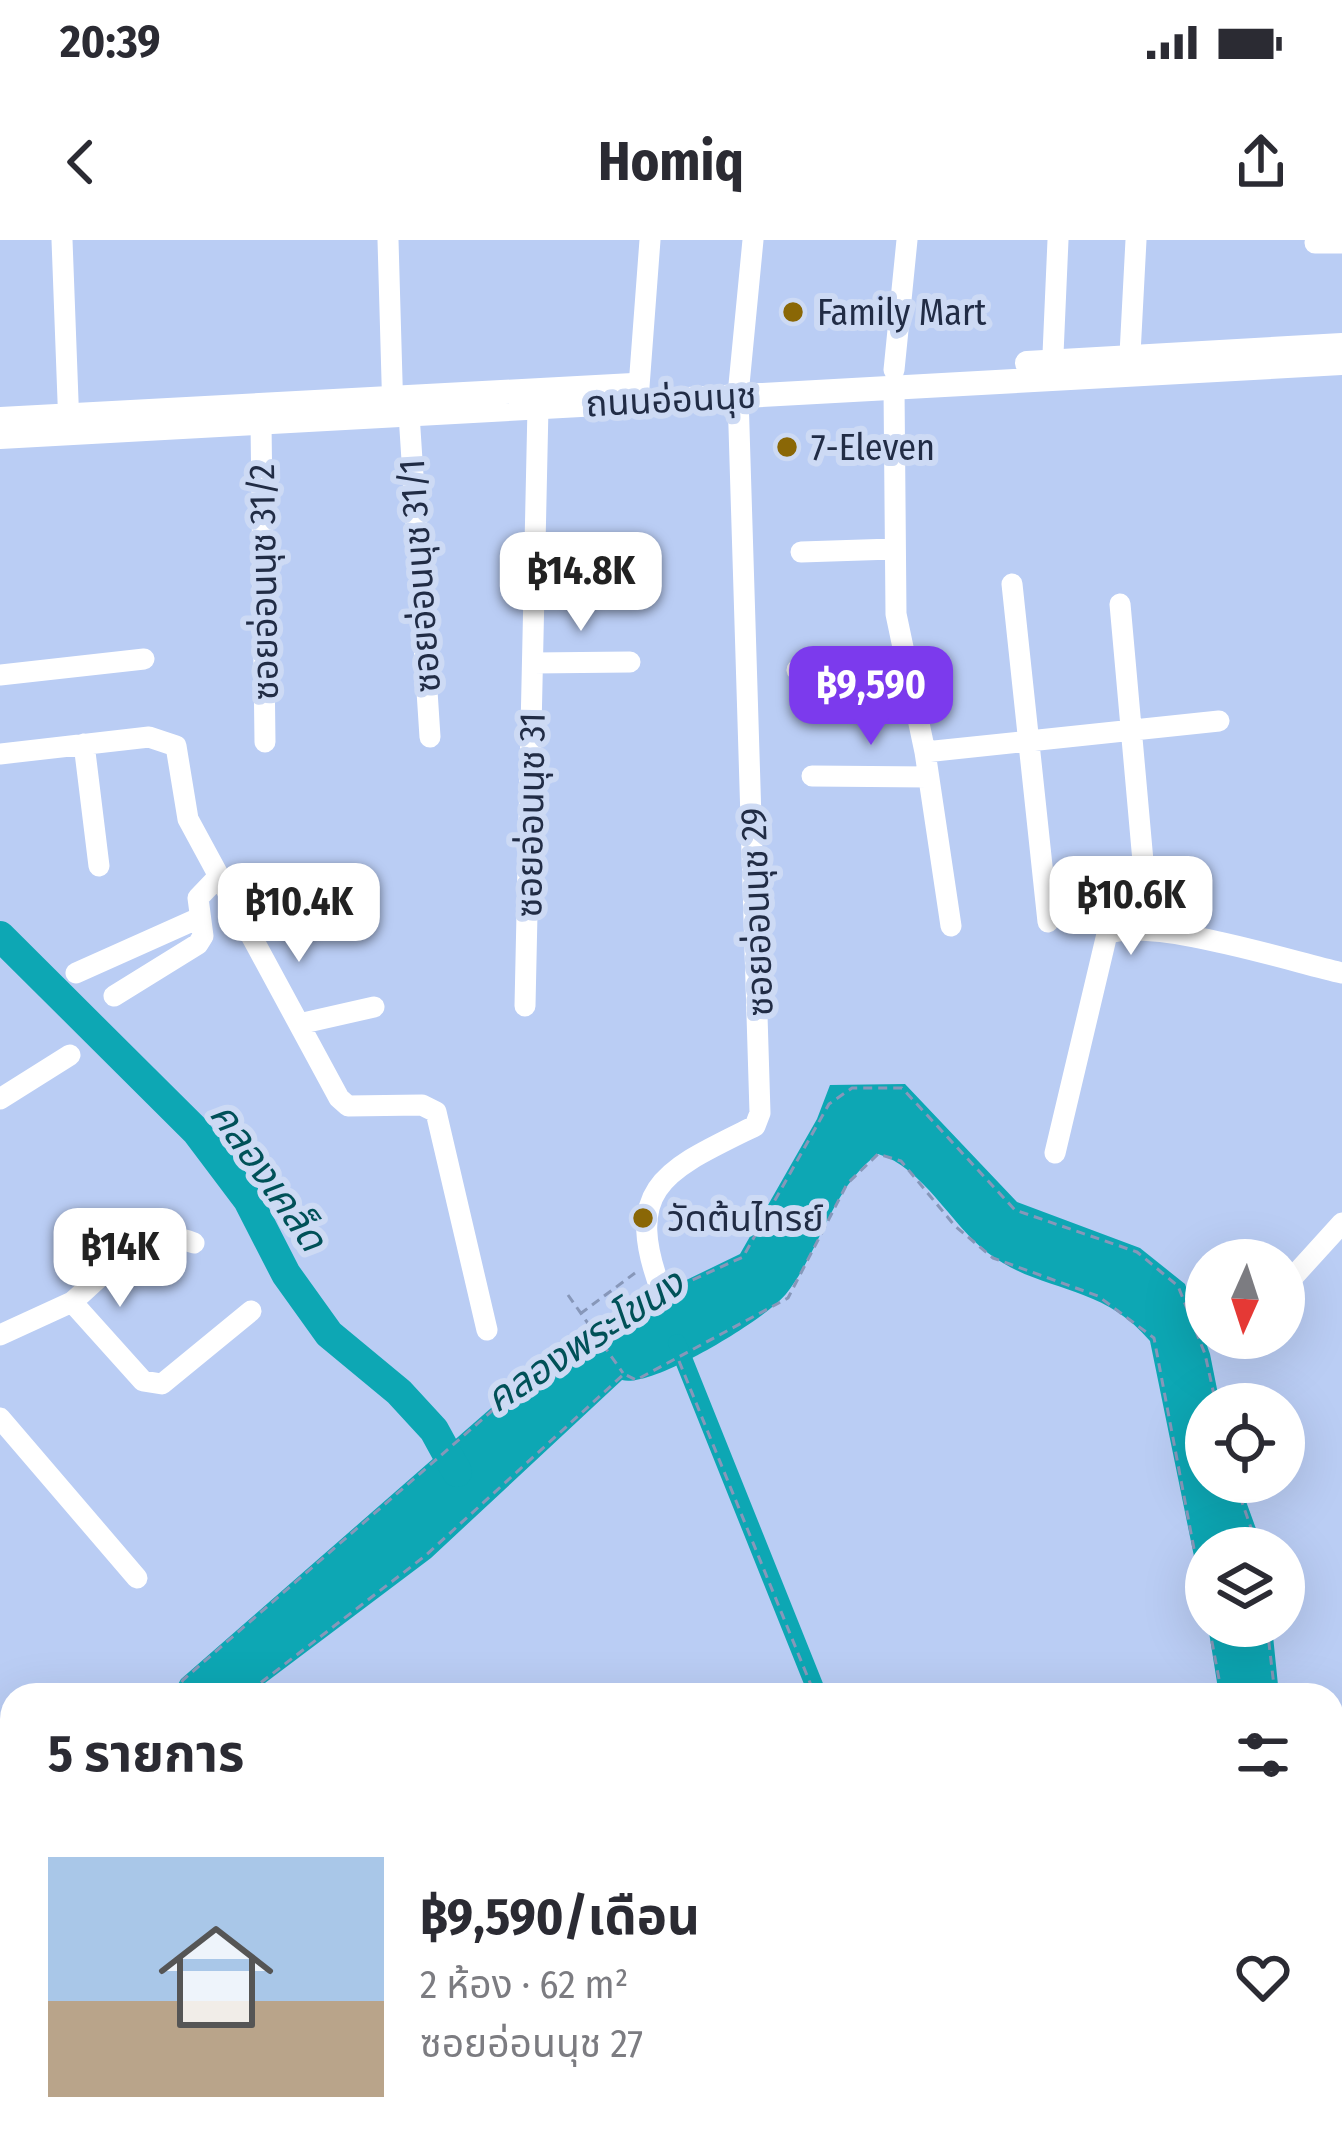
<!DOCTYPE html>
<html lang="th">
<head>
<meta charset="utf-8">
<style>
  body { margin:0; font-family:"Fira Sans Condensed","Noto Sans Thai",sans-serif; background:#f7f7f7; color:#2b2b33; height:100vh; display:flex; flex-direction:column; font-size:45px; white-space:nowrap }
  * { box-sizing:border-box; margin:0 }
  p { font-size:39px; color:#7c7c81 }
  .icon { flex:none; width:66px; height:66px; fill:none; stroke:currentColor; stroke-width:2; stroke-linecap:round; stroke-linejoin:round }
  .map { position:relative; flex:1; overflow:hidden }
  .details { position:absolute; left:0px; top:1443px; width:1344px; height:471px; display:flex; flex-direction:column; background:#fff; border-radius:36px 36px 0 0; box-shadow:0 12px 48px #0002 }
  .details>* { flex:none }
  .needle { width:78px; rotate:183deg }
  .fabs { position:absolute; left:1185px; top:999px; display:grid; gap:24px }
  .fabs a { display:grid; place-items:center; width:120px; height:120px; border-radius:50%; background:#fff; box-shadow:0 12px 48px #0002; font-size:60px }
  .price { position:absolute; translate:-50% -102px; padding:0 27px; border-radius:24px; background:#fff; color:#222; font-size:39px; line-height:78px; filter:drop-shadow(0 3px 6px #0008) }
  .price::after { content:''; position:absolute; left:50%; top:72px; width:36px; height:27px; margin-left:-18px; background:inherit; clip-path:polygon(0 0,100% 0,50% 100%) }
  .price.active { background:#7c3aed; color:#fff }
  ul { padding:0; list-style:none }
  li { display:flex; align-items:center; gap:36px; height:300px; padding:0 48px }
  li+li { border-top:3px solid #e1e1e2 }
  li span { display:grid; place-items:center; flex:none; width:336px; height:240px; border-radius:0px; color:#555 }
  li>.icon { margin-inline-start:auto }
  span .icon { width:144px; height:144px; fill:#fffc; stroke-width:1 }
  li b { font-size:51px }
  h2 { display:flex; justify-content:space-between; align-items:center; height:144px; padding:0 48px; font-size:51px }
  .status { display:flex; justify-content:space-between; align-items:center; height:84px; padding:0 60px; background:#fff; direction:ltr }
  .status svg { height:33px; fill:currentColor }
  header { display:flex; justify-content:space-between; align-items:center; height:156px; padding:0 48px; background:#fff; font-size:54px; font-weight:700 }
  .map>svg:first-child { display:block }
  .green { fill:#f3a29b }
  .water { fill:#0da7b4 }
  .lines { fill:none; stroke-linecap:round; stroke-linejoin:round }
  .canal { stroke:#0da7b4; stroke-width:18 }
  .river { stroke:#0da7b4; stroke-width:30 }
  .path { stroke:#8797b9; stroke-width:3; stroke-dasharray:9 6; stroke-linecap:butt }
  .minor { stroke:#fff; stroke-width:21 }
  .major { stroke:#fff; stroke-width:24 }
  .poi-dot { fill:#8a6706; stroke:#cddaf4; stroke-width:4.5 }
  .labels { text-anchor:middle; stroke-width:12; stroke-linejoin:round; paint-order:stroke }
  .poi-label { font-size:36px; fill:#212c45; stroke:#cddaf4; text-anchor:start }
  .street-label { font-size:36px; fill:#212c45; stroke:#cddaf4 }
  .water-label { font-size:39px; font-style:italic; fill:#005158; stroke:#cddaf4 }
</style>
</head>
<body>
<div class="status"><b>20:39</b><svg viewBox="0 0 49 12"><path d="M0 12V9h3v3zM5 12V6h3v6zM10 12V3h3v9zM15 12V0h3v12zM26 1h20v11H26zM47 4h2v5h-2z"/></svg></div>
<header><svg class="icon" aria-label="back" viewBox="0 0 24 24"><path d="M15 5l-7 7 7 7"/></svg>Homiq<svg class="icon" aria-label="share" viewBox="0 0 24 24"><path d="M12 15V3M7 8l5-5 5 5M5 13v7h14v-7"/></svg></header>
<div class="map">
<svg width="1342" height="1912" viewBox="0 0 1342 1912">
  <rect width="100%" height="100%" fill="#bacdf4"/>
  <path class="green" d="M869,1902H1050L1051,1912H870Z"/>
  <path class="water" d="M905,844L1017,962L1140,1008L1185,1044L1210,1114L1220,1164H1206V1242H1239L1263,1308H1206V1375L1150,1101C1100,1042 1042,1054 988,1013C950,984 923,927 878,914C831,948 821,1010 786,1054C766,1079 651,1149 622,1140L431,1318L261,1446L257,1455H172L181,1439L577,1093L740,1014L817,879L830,845Z
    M1208,1386H1272L1279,1455H1219Z
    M1332,1570L1342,1573V1630L1332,1627Z
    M0,1619L12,1620V1683H0Z"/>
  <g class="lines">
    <path class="canal" d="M677,1103L818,1455
      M238,1902L239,1912"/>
    <path class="river" d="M0,696L196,891L248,960L286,1034L329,1094L399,1152L434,1190L457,1232"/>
    <path class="path" d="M679,1046L743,1017L829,864L852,848H902L1015,970L1137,1012L1178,1046L1205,1114L1216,1164
      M568,1055L623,1133
      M580,1074L635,1033
      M679,1121L815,1455
      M1235,1242L1258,1308
      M1209,1386L1222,1455
      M1267,1386L1275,1455
      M174,1455L183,1440L578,1096L643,1062
      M253,1455L259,1444L425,1316L624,1134L636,1140L788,1058L847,944L878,914L901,921L955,986L993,1018L1098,1056L1154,1098L1206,1372
      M1332,1574L1342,1578
      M0,1623H12
      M0,1678L12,1679
      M242,1902L243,1912"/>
    <path class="minor" d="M62,0L69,187
      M388,0L393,175
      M1315,3H1342
      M894,130L907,0
      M1129,133L1136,0
      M1052,137L1058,0
      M894,147L896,374L925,512L951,686
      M638,160L650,0
      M409,174L430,497
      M261,183L265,502
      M801,312L893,309
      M1012,344L1048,682
      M1120,364L1147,666
      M533,423L630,422
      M797,430L906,423
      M0,435L144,419
      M84,504L99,626
      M925,512L1219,481
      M0,514L149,497L176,506L188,579L339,858L348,866L422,865L436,872L487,1090
      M812,536L928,537
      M76,733L199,678
      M114,756L198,704L203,696L198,658L219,636
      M525,766L538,167
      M299,784L374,767
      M0,859L70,815
      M1055,913L1107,694C1153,677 1289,721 1342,733
      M1284,1047L1342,983
      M662,1053C621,946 666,930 755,886L760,873L738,155L753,0
      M72,1062C108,1032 144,983 194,1003
      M0,1095L72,1062L143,1141L162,1144L251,1071
      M0,1178L137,1338
      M583,1902L585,1912
      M858,1902L865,1912
      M1235,1902L1237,1912
      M517,1912L563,1902"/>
    <path class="major" d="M1027,123L1342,105
      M0,179L633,145
      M0,197L1342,123"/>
  </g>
  <g class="poi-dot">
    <circle cx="793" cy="72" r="12"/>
    <circle cx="787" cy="207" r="12"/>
    <circle cx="643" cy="978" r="12"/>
  </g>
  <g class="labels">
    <g class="poi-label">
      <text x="817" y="85">Family Mart</text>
      <text x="811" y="220">7-Eleven</text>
      <text x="667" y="991">วัดต้นไทรย์</text>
    </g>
    <g class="street-label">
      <text transform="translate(671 159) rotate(-3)" y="13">ถนนอ่อนนุช</text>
      <text transform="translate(419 336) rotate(-94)" y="13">ซอยอ่อนนุช 31/1</text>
      <text transform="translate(263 342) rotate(-91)" y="13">ซอยอ่อนนุช 31/2</text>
      <text transform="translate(530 575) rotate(-89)" y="13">ซอยอ่อนนุช 31</text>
      <text transform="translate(756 672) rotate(-92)" y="13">ซอยอ่อนนุช 29</text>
    </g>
    <g class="water-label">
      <text transform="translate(269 936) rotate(55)" y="14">คลองเคล็ด</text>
      <text transform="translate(584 1100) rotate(-33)" y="14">คลองพระโขนง</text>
    </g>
  </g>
</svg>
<div class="fabs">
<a><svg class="needle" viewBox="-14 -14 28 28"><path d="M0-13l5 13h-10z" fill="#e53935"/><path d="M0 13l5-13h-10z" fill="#7c7c81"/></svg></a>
<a><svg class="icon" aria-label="locate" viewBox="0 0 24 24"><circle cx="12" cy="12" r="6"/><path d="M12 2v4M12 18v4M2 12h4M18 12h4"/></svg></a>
<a><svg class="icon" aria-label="layers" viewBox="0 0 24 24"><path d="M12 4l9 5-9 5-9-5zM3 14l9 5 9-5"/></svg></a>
</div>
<b class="price" style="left:581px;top:394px">฿14.8K</b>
<b class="price active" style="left:871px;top:508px">฿9,590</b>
<b class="price" style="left:1131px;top:718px">฿10.6K</b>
<b class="price" style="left:299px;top:725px">฿10.4K</b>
<b class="price" style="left:120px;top:1070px">฿14K</b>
<section class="details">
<h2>5 รายการ<svg class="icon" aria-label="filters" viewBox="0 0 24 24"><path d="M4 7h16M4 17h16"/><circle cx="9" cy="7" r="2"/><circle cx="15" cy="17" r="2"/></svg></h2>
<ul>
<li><span style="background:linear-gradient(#a9c7e8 60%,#b9a48a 0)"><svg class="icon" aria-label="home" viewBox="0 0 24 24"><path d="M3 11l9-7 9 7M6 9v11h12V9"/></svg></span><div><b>฿9,590/เดือน</b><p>2 ห้อง · 62 m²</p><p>ซอยอ่อนนุช 27</p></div><svg class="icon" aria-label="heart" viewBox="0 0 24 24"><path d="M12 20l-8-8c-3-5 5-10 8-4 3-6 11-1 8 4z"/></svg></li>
</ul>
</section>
</div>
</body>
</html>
